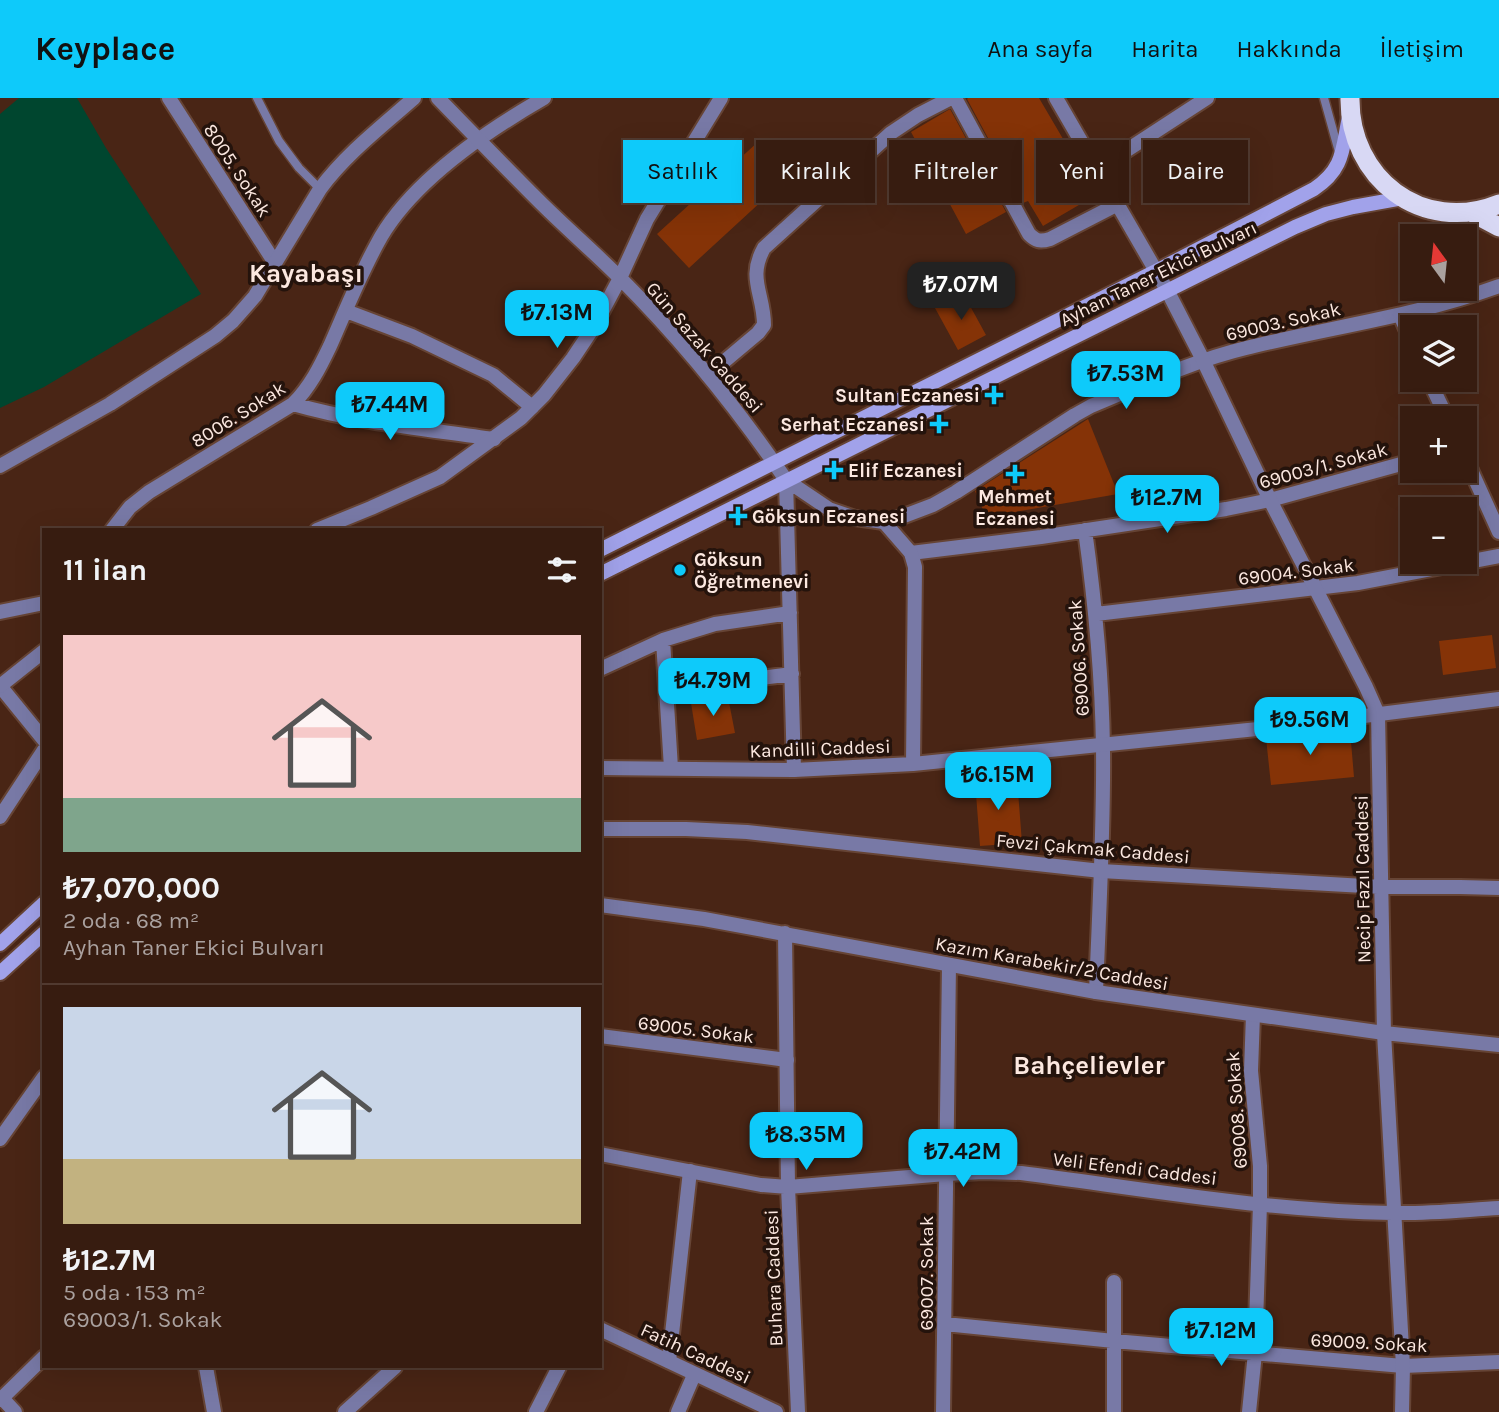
<!DOCTYPE html>
<html lang="tr">
<head>
<meta charset="utf-8">
<style>
  body { margin:0; font-family:Karla,sans-serif; background:#42291e; color:#f1f3f6; height:100vh; display:flex; flex-direction:column; font-size:26px; white-space:nowrap }
  * { box-sizing:border-box; margin:0 }
  p { font-size:23px; color:#aaa19f }
  .icon { flex:none; width:38px; height:38px; fill:none; stroke:currentColor; stroke-width:2; stroke-linecap:round; stroke-linejoin:round }
  .map { position:relative; flex:1; overflow:hidden }
  .sheet { position:absolute; left:42px; top:430px; width:560px; height:840px; display:flex; flex-direction:column; background:#371c10; border-radius:0px; box-shadow:0 7px 28px #0002,0 0 0 2px #513a30 }
  .sheet>* { flex:none }
  .top-card { position:absolute; left:623px; top:42px; width:665px; height:63px; display:flex; gap:14px }
  .needle { width:46px; rotate:345deg }
  .fabs { position:absolute; left:1400px; top:126px; display:grid; gap:14px }
  .fabs a { display:grid; place-items:center; width:77px; height:77px; border-radius:0px; background:#371c10; box-shadow:0 7px 28px #0002,0 0 0 2px #513a30; font-size:35px }
  .price { position:absolute; translate:-50% -60px; padding:0 16px; border-radius:14px; background:#0ecafa; color:#111; font-size:23px; line-height:46px; filter:drop-shadow(0 2px 4px #0008) }
  .price::after { content:''; position:absolute; left:50%; top:42px; width:21px; height:16px; margin-left:-10px; background:inherit; clip-path:polygon(0 0,100% 0,50% 100%) }
  .price.selected { background:#222; color:#fff }
  ul { padding:0; list-style:none }
  li { display:grid; align-content:center; gap:14px; height:371px; padding:0 21px }
  li+li { border-top:2px solid #513a30 }
  li span { display:grid; place-items:center; height:217px; border-radius:0px; color:#555 }
  li>.icon { margin-inline-start:auto }
  span .icon { width:126px; height:126px; fill:#fffc; stroke-width:1 }
  li b { font-size:30px }
  h2 { display:flex; justify-content:space-between; align-items:center; height:84px; padding:0 21px; font-size:30px }
  .tag { padding:0 24px; border-radius:0px; background:#371c10; box-shadow:0 7px 28px #0002,0 0 0 2px #513a30; font-size:24px; line-height:63px }
  .tag.selected { background:#0ecafa; color:#111 }
  header { display:flex; align-items:center; gap:42px; box-sizing:border-box; height:98px; padding:0 35px; background:#0ecafa; color:#111 }
  header strong { font-size:33px }
  nav { display:flex; gap:38px; margin-inline-start:auto; font-size:24px }
  .map>svg:first-child { display:block }
  .green { fill:#00462f }
  .building { fill:#853307 }
  .lines { fill:none; stroke-linecap:round; stroke-linejoin:round }
  .service-casing { stroke:#664435; stroke-width:11 }
  .minor-casing { stroke:#664435; stroke-width:18 }
  .tertiary-casing { stroke:#664435; stroke-width:18 }
  .secondary-casing { stroke:#664435; stroke-width:18 }
  .trunk-casing { stroke:#664435; stroke-width:23 }
  .service { stroke:#7879a6; stroke-width:8 }
  .minor { stroke:#7879a6; stroke-width:14 }
  .tertiary { stroke:#7879a6; stroke-width:14 }
  .secondary { stroke:#a1a2ea; stroke-width:14 }
  .trunk { stroke:#d8d8f4; stroke-width:19 }
  .poi-dot { fill:#0ecafa; stroke:#24130c; stroke-width:2.5 }
  .labels { text-anchor:middle; stroke-width:7; stroke-linejoin:round; paint-order:stroke }
  .street-label { font-size:19px; fill:#fce8e0; stroke:#24130c }
  .poi-label { font-size:19px; font-weight:bold; fill:#fce8e0; stroke:#24130c; text-anchor:start }
  .district-label { font-size:26px; font-weight:bold; fill:#fce8e0; stroke:#24130c }
</style>
</head>
<body>
<header>
<strong>Keyplace</strong>
<nav><a>Ana sayfa</a><a>Harita</a><a>Hakkında</a><a>İletişim</a></nav>
</header>
<div class="map">
<svg width="1499" height="1314" viewBox="0 0 1499 1314">
  <rect width="100%" height="100%" fill="#492515"/>
  <path class="green" d="M19,0H77L106,50L201,196L44,289L0,310V16Z"/>
  <path class="building" d="M968,0H1039L1096,97L1043,128L1028,103L1023,105L967,1Z
    M950,11L1006,114L966,136L911,34Z
    M759,43L790,77L689,170L657,136Z
    M963,195L986,237L958,252L935,210Z
    M1088,321L1118,396L986,419L975,393Z
    M1492,537L1496,570L1443,577L1439,543Z
    M728,599L735,635L697,642L691,605Z
    M1350,632L1354,679L1271,687L1266,640Z
    M1017,680L1022,745L980,748L975,683Z"/>
  <g class="lines">
    <g class="service-casing">
      <path id="service" d="M257,0L279,43L299,70L320,91
        M1324,0L1339,54"/>
    </g>
    <g class="minor-casing">
      <path id="minor" d="M169,0L275,165
        M955,0L1029,136C1036,143 1040,144 1050,141L1118,106
        M1098,71L1207,0
        M346,213L412,238L493,277L532,309
        M708,277L758,235L764,227C764,196 747,180 764,150L891,35L918,17L951,0
        M293,306C359,325 427,331 494,341
        M786,382L829,411L855,420L884,424L904,418L933,407L956,394L1075,317L1091,308C1142,287 1192,263 1246,250C1330,229 1417,218 1499,188
        M786,382L794,672
        M112,432L130,409L149,394L293,306C310,289 320,269 330,248C345,214 359,179 377,146C409,85 485,34 544,0
        M1085,432C1095,504 1102,577 1103,650C1104,731 1099,813 1096,894
        M911,455L1041,439L1226,411L1270,402L1412,363
        M1096,516L1358,485L1499,458
        M663,542L671,670
        M600,571L663,542L715,526L790,515
        M0,588L44,642
        M667,592L792,576
        M0,719L44,652
        M600,938L787,962
        M1114,1184V1314
        M945,1226L1114,1243L1403,1268L1499,1264
        M669,1263L690,1073
        M2,1300L15,1314
        M536,1314L559,1269
        M678,1314L694,1277
        M943,1314L949,867
        M1249,1314L1255,1255L1260,1106V1068L1251,973L1253,917"/>
    </g>
    <g class="tertiary-casing">
      <path id="tertiary" d="M438,0C471,34 505,69 539,103C565,129 594,154 620,180C682,242 737,310 786,382
        M1056,0L1167,192L1203,262L1270,402L1366,589L1378,616L1384,935L1403,1268L1402,1314
        M1400,217L1412,244
        M1429,282L1447,320
        M1465,359L1499,434
        M0,368L110,306L215,238L233,223L255,198L320,91C346,56 381,29 414,0
        M884,424L911,455L915,469L913,666
        M317,432L371,410L440,379L521,320L544,297L573,260L595,227L620,180L647,121L721,0
        M0,514L44,505
        M0,588L44,553
        M600,670L794,672L913,666L1277,629L1499,601
        M600,731H686L747,734L1101,773L1382,789H1460L1499,790
        M600,807L704,821L1096,894L1384,935L1499,947
        M785,835L788,1089L798,1314
        M0,1041L44,979
        M600,1056L761,1087L788,1089L946,1076L983,1074L1021,1075C1144,1091 1268,1113 1392,1115C1428,1116 1464,1112 1499,1110
        M600,1231L776,1314
        M206,1269L214,1314
        M0,1302L44,1259
        M345,1314L395,1269"/>
    </g>
    <g class="secondary-casing">
      <path id="secondary" d="M600,452L1156,173L1314,91C1344,71 1342,52 1349,19
        M600,476L1295,129L1326,116L1353,109L1403,100
        M0,846L44,805
        M0,875L44,835"/>
    </g>
    <g class="trunk-casing">
      <path id="trunk" d="M1350,0C1349,80 1422,137 1499,106
        M1471,114L1499,129"/>
    </g>
    <use href="#service" class="service"/>
    <use href="#minor" class="minor"/>
    <use href="#tertiary" class="tertiary"/>
    <use href="#secondary" class="secondary"/>
    <use href="#trunk" class="trunk"/>
  </g>
  <g class="poi-dot">
    <path d="M990.5 286.5h7v7h7v7h-7v7h-7v-7h-7v-7h7z"/>
    <path d="M935.5 315.5h7v7h7v7h-7v7h-7v-7h-7v-7h7z"/>
    <path d="M830.5 361.5h7v7h7v7h-7v7h-7v-7h-7v-7h7z"/>
    <path d="M1011.5 365.5h7v7h7v7h-7v7h-7v-7h-7v-7h7z"/>
    <path d="M734.5 407.5h7v7h7v7h-7v7h-7v-7h-7v-7h7z"/>
    <circle cx="680" cy="472" r="7"/>
  </g>
  <g class="labels">
    <g class="street-label">
      <text transform="translate(238 72) rotate(57)" y="7">8005. Sokak</text>
      <text transform="translate(1158 175) rotate(-26)" y="7">Ayhan Taner Ekici Bulvarı</text>
      <text transform="translate(1283 223) rotate(-13)" y="7">69003. Sokak</text>
      <text transform="translate(705 249) rotate(49)" y="7">Gün Sazak Caddesi</text>
      <text transform="translate(238 316) rotate(-32)" y="7">8006. Sokak</text>
      <text transform="translate(1323 367) rotate(-15)" y="7">69003/1. Sokak</text>
      <text transform="translate(1296 473) rotate(-7)" y="7">69004. Sokak</text>
      <text transform="translate(1078 560) rotate(-94)" y="7">69006. Sokak</text>
      <text transform="translate(820 650) rotate(-2)" y="7">Kandilli Caddesi</text>
      <text transform="translate(1093 750) rotate(5)" y="7">Fevzi Çakmak Caddesi</text>
      <text transform="translate(1362 781) rotate(-91)" y="7">Necip Fazıl Caddesi</text>
      <text transform="translate(1052 865) rotate(10)" y="7">Kazım Karabekir/2 Caddesi</text>
      <text transform="translate(696 931) rotate(7)" y="7">69005. Sokak</text>
      <text transform="translate(1236 1012) rotate(-94)" y="7">69008. Sokak</text>
      <text transform="translate(1135 1070) rotate(7)" y="7">Veli Efendi Caddesi</text>
      <text transform="translate(926 1175) rotate(-90)" y="7">69007. Sokak</text>
      <text transform="translate(773 1180) rotate(-92)" y="7">Buhara Caddesi</text>
      <text transform="translate(1369 1244) rotate(3)" y="7">69009. Sokak</text>
      <text transform="translate(696 1255) rotate(25)" y="7">Fatih Caddesi</text>
    </g>
    <g class="poi-label">
      <text x="980" y="304" text-anchor="end">Sultan Eczanesi</text>
      <text x="925" y="333" text-anchor="end">Serhat Eczanesi</text>
      <text x="848" y="379">Elif Eczanesi</text>
      <text x="1015" y="405" text-anchor="middle">Mehmet<tspan x="1015" dy="22">Eczanesi</tspan></text>
      <text x="752" y="425">Göksun Eczanesi</text>
      <text x="694" y="468">Göksun<tspan x="694" dy="22">Öğretmenevi</tspan></text>
    </g>
    <g class="district-label">
      <text x="306" y="184">Kayabaşı</text>
      <text x="1089" y="976">Bahçelievler</text>
    </g>
  </g>
</svg>
<div class="fabs">
<a><svg class="needle" viewBox="-14 -14 28 28"><path d="M0-13l5 13h-10z" fill="#e53935"/><path d="M0 13l5-13h-10z" fill="#aaa19f"/></svg></a>
<a><svg class="icon" aria-label="layers" viewBox="0 0 24 24"><path d="M12 4l9 5-9 5-9-5zM3 14l9 5 9-5"/></svg></a>
<a>+</a>
<a>−</a>
</div>
<b class="price selected" style="left:961px;top:224px">₺7.07M</b>
<b class="price" style="left:557px;top:252px">₺7.13M</b>
<b class="price" style="left:1126px;top:313px">₺7.53M</b>
<b class="price" style="left:390px;top:344px">₺7.44M</b>
<b class="price" style="left:1167px;top:437px">₺12.7M</b>
<b class="price" style="left:713px;top:620px">₺4.79M</b>
<b class="price" style="left:1310px;top:659px">₺9.56M</b>
<b class="price" style="left:998px;top:714px">₺6.15M</b>
<b class="price" style="left:806px;top:1074px">₺8.35M</b>
<b class="price" style="left:963px;top:1091px">₺7.42M</b>
<b class="price" style="left:1221px;top:1270px">₺7.12M</b>
<div class="top-card">
<a class="tag selected">Satılık</a>
<a class="tag">Kiralık</a>
<a class="tag">Filtreler</a>
<a class="tag">Yeni</a>
<a class="tag">Daire</a>
</div>
<section class="sheet">
<h2>11 ilan<svg class="icon" aria-label="filters" viewBox="0 0 24 24"><path d="M4 7h16M4 17h16"/><circle cx="9" cy="7" r="2"/><circle cx="15" cy="17" r="2"/></svg></h2>
<ul>
<li><span style="background:linear-gradient(#f6c9c9 75%,#7fa58c 0)"><svg class="icon" aria-label="home" viewBox="0 0 24 24"><path d="M3 11l9-7 9 7M6 9v11h12V9"/></svg></span><div><b>₺7,070,000</b><p>2 oda · 68 m²</p><p>Ayhan Taner Ekici Bulvarı</p></div></li>
<li><span style="background:linear-gradient(#c9d6e8 70%,#c2b280 0)"><svg class="icon" aria-label="home" viewBox="0 0 24 24"><path d="M3 11l9-7 9 7M6 9v11h12V9"/></svg></span><div><b>₺12.7M</b><p>5 oda · 153 m²</p><p>69003/1. Sokak</p></div></li>
</ul>
</section>
</div>
</body>
</html>
